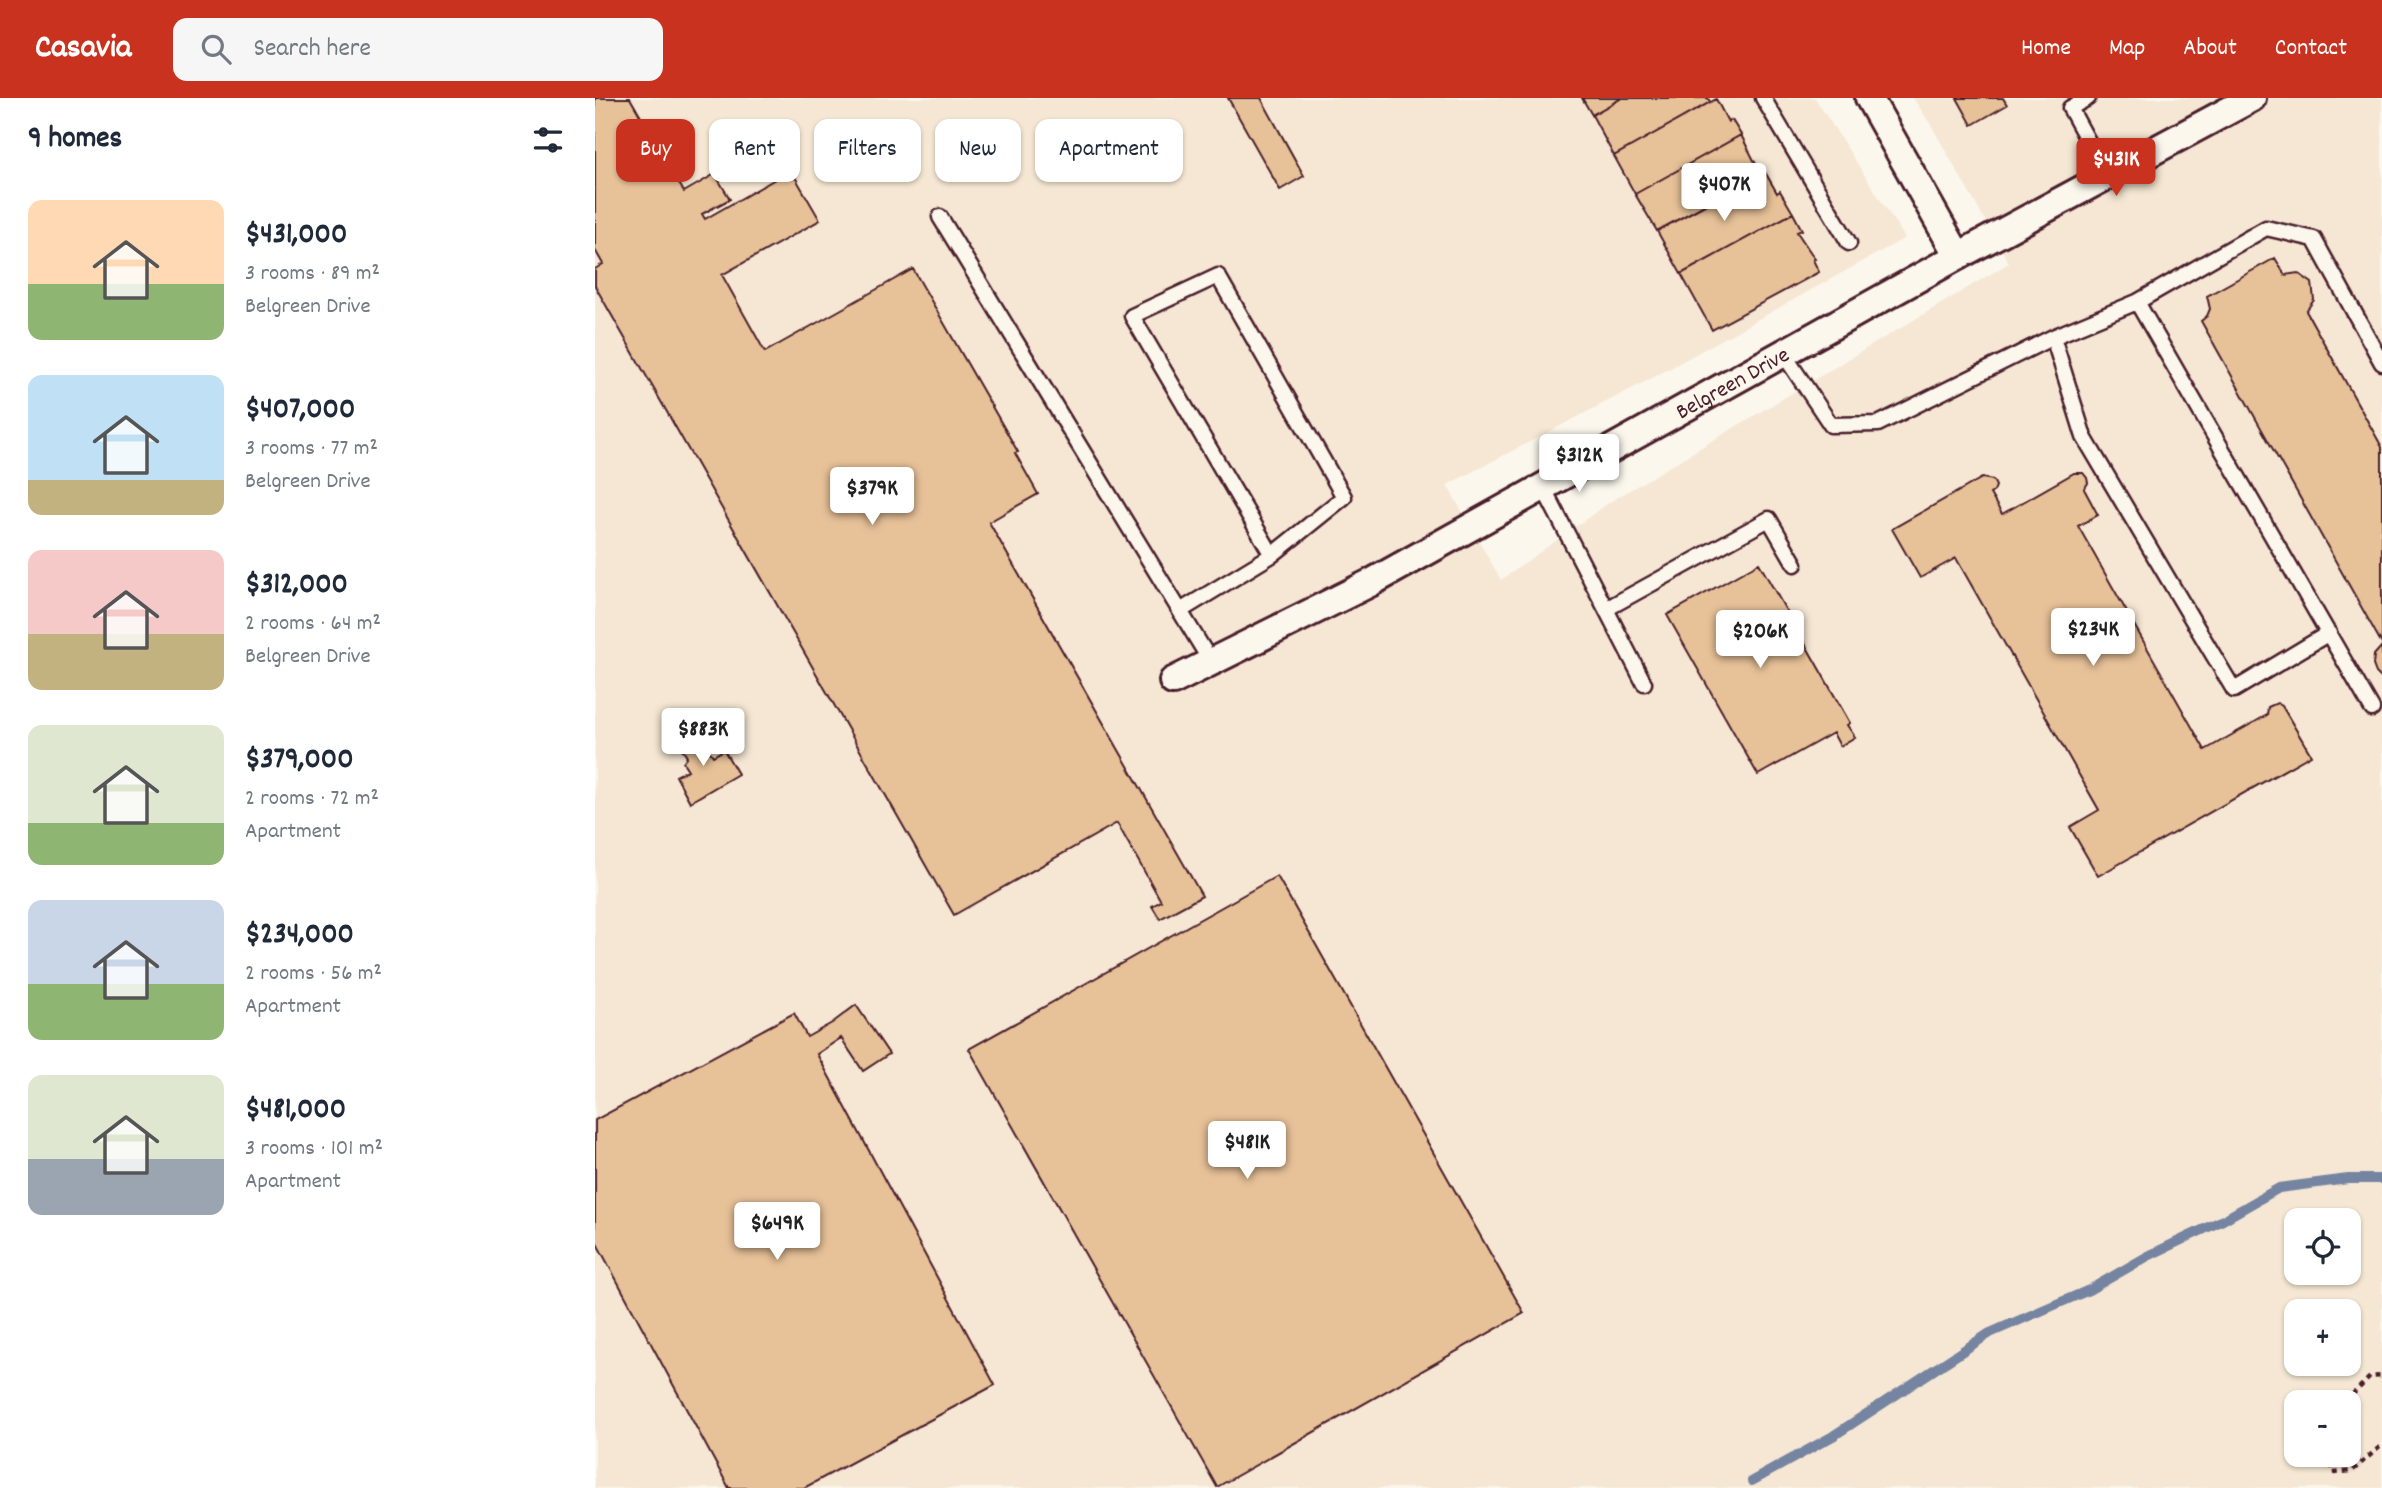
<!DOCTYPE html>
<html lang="en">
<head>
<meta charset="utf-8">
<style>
  body { margin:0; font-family:Dekko,sans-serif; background:#f6f6f7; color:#1f2937; height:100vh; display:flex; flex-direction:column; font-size:26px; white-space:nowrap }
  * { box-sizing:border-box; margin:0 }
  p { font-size:23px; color:#747a83 }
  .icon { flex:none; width:38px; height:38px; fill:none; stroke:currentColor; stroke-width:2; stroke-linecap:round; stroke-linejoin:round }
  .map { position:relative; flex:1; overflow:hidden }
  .details { display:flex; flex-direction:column; background:#fff; width:595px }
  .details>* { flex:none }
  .guide { position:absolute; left:21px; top:21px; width:665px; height:63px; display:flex; gap:14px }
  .controls { position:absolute; left:1689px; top:1110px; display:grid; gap:14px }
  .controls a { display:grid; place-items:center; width:77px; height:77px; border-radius:14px; background:#fff; box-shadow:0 2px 5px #0004; font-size:35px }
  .price { position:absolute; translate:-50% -60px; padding:0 16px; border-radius:7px; background:#fff; color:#222; font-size:23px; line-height:46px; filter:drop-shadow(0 2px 4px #0008) }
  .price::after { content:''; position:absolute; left:50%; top:42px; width:21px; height:16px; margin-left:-10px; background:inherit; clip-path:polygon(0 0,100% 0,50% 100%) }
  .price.on { background:#c8321e; color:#fff }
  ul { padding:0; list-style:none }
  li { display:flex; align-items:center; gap:21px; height:175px; padding:0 28px }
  li span { display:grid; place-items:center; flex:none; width:196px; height:140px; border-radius:14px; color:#555 }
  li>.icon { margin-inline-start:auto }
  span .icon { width:84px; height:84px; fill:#fffc; stroke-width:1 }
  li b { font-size:30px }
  h2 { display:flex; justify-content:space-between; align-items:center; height:84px; padding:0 28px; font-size:30px }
  .pill { padding:0 24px; border-radius:14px; background:#fff; box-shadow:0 2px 5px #0004; font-size:24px; line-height:63px }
  .pill.on { background:#c8321e; color:#fff }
  header { display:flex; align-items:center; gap:42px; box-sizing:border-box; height:98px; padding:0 35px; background:#c8321e; color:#fff }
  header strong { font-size:33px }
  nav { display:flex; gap:38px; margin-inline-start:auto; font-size:24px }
  .search { width:490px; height:63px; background:#f6f6f7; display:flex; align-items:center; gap:18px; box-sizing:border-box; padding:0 24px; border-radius:14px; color:#747a83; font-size:26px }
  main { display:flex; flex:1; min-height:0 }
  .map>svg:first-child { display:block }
  .built { fill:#f5e7d3; fill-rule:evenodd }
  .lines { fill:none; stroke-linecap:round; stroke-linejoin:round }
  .stream { stroke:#7584a1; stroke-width:10 }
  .building { fill:#e7c198; stroke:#4a1f2b; stroke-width:2 }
  .service-casing { stroke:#4a1f2b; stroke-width:19 }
  .minor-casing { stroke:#4a1f2b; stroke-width:32 }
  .path { stroke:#4a1f2b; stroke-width:4.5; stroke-dasharray:5 5; stroke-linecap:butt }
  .service { stroke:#fbf7ec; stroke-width:14 }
  .minor { stroke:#fbf7ec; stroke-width:26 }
  .labels { text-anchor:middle; stroke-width:7; stroke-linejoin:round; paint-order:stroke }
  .street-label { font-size:23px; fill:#4a1f2b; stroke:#fbf7ec }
</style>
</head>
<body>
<header>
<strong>Casavia</strong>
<div class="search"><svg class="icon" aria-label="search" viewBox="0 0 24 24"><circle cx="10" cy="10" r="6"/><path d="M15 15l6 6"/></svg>Search here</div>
<nav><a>Home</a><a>Map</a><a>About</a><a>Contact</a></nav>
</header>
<main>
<section class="details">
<h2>9 homes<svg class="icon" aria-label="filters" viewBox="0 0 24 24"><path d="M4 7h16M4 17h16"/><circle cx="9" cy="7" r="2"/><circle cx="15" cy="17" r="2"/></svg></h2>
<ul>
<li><span style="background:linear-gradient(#ffd9b3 60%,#8fb573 0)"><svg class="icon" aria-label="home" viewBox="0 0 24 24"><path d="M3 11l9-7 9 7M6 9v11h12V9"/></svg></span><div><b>$431,000</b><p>3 rooms · 89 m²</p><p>Belgreen Drive</p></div></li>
<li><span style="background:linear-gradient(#bfe0f5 75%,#c2b280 0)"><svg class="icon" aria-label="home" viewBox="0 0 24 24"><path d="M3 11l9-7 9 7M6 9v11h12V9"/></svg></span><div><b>$407,000</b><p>3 rooms · 77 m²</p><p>Belgreen Drive</p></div></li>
<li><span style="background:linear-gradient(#f6c9c9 60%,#c2b280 0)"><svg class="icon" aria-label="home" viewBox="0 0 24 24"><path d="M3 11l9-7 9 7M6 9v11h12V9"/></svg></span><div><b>$312,000</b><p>2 rooms · 64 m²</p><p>Belgreen Drive</p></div></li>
<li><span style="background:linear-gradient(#dfe7d0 70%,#8fb573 0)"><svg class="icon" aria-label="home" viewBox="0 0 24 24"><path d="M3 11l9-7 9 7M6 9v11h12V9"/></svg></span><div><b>$379,000</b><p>2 rooms · 72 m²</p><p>Apartment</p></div></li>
<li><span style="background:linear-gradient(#c9d6e8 60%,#8fb573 0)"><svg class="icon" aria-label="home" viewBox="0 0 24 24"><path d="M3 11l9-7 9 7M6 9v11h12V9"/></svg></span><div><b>$234,000</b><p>2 rooms · 56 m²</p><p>Apartment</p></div></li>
<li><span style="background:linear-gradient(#dfe7d0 60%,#9aa5b1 0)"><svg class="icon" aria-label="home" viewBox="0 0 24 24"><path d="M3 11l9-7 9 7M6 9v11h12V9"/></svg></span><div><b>$481,000</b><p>3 rooms · 101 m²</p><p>Apartment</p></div></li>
</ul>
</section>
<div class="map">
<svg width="1787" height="1390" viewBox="0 0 1787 1390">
  <rect width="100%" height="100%" fill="#fbf7ec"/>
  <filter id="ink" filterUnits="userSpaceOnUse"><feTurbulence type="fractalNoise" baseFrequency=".0143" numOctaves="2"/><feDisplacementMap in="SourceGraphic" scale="14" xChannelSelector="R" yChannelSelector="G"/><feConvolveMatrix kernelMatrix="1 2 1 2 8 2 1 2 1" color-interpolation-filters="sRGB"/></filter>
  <g filter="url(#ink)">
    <path class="built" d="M0,0H1220L1310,140L1059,279L852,387L906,482L1015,404L1414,165L1336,27L1318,0H1787V1390H0ZM1701,1122H1754V1174H1701ZM1701,1213H1754V1265H1701ZM1701,1304H1754V1356H1701Z"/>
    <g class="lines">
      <path class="stream" d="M1157,1383L1238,1338L1395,1235L1494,1192L1553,1158L1628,1122L1684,1090L1753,1081H1787"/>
    </g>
    <path class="building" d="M0,0H35L89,94L120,76L135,101L107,116L110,121L196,72L225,122L127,177L170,254L318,171L423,354L420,355L443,396L394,424L607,798L565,821L557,808L566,803L522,725L359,817L0,188V171L8,166L0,152Z
      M633,0H666L709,78L685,92Z
      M987,0H1027L997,17Z
      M1027,0H1113L1115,4L1019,58L997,17Z
      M1362,0H1408L1412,7L1377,27Z
      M1121,1L1133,24L1137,22L1146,37L1040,96L1019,58Z
      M1146,37L1166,76L1062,133L1040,96Z
      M1170,74L1182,95L1185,93L1198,115L1086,176L1062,133Z
      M1198,115L1207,132L1202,134L1220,161L1218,162L1224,174L1117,232L1086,176Z
      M1680,160L1690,177L1703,175L1717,185L1719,202L1711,213L1787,349V546L1606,223L1612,218L1615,211L1612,198Z
      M1479,375H1488L1492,380L1493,385L1489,391L1503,417L1483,428L1610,652L1672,617L1673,609L1682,605L1687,608L1716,657L1503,778L1475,729L1504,712L1361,460L1325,480L1297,431L1387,380L1398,382L1401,388L1399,393L1395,396L1407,416Z
      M1164,465L1255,625L1252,627L1260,639L1245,648L1238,635L1163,677L1072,517Z
      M1787,548V581L1781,575L1778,567L1779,557Z
      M97,632L107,650L111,648L118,658L129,652L143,676L95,704L81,678L93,672L88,664L92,659L81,641Z
      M682,778L929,1215L622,1389L374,951Z
      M261,907L294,956L268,973L246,940L222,956L400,1287L209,1390H134L0,1142V1022L199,915L212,939L237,925Z"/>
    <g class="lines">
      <g class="service-casing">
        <path id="service" d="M1168,0L1254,145
          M1493,0L1475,10L1512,78
          M345,119L585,513
          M1542,204L1671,130L1719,141L1787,265
          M1458,239L1542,204L1777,611
          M1188,255L1236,327L1283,326L1458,239L1489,339L1639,592L1734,535
          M948,389L1049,585
          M1011,511L1174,421L1200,466
          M616,564L585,513L677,457L537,218L623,178L749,399L677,457"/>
      </g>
      <g class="minor-casing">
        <g id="minor">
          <path d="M1274,0L1363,158"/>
          <path id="s1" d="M578,583L777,484L1363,158L1657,0"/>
        </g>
      </g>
      <path class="path" d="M1750,1304L1775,1279L1787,1278
        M1735,1356L1738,1375L1757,1373L1787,1347"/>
      <use href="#service" class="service"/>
      <use href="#minor" class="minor"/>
    </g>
  </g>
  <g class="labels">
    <g class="street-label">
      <text dy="8" stroke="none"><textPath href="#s1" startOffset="634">Belgreen Drive</textPath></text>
    </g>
  </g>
</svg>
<div class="controls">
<a><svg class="icon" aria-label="locate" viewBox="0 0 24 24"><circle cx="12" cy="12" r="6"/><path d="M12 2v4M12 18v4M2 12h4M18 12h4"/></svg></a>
<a>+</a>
<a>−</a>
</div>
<b class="price on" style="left:1521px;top:100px">$431K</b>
<b class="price" style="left:1129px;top:125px">$407K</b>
<b class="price" style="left:984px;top:396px">$312K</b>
<b class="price" style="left:277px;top:429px">$379K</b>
<b class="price" style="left:1498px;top:570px">$234K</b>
<b class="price" style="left:1165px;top:572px">$206K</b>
<b class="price" style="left:108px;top:670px">$883K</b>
<b class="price" style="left:652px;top:1083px">$481K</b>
<b class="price" style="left:182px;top:1164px">$649K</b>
<div class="guide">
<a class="pill on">Buy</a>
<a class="pill">Rent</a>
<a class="pill">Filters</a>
<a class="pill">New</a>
<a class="pill">Apartment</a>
</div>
</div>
</main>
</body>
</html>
